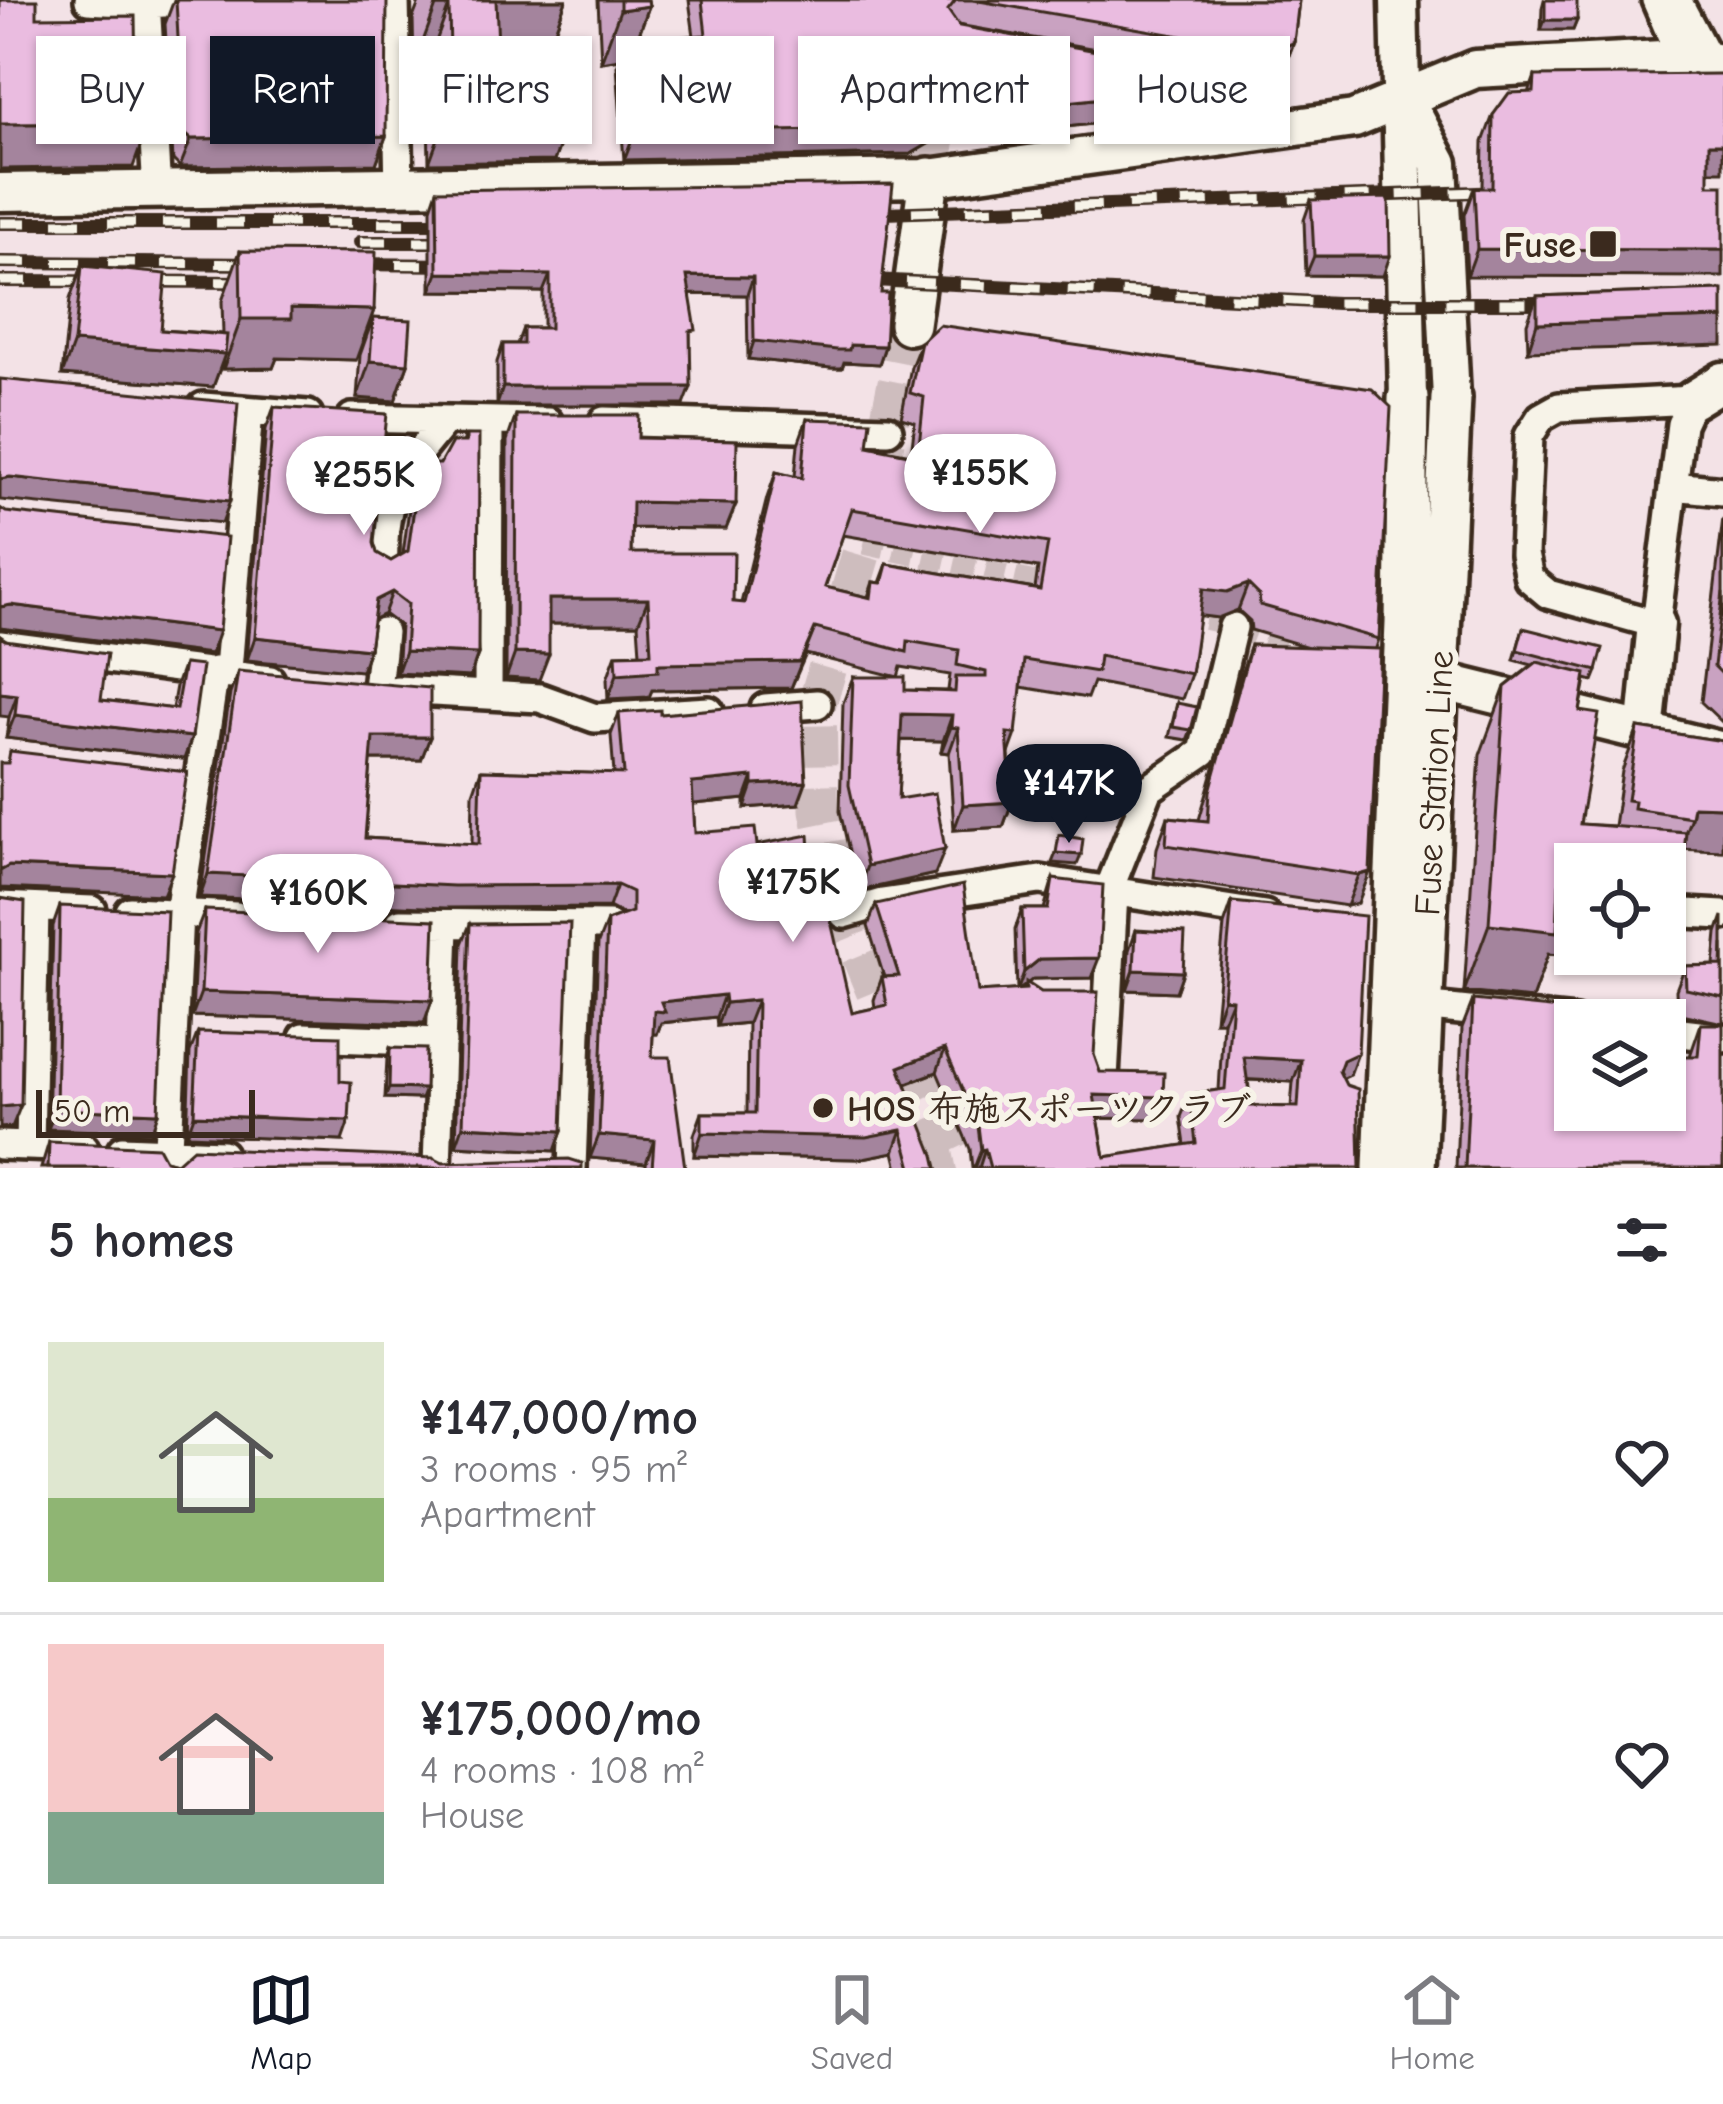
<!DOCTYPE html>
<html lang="en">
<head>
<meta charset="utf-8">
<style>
  body { margin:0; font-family:"Comic Neue","Klee One",sans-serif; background:#f7f7f7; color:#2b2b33; height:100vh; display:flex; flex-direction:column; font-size:45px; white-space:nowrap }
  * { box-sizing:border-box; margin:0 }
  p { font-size:39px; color:#7c7c81 }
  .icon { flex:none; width:66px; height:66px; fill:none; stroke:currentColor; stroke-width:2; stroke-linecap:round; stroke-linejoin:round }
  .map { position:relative; height:1168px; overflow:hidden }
  .details { display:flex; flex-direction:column; background:#fff; flex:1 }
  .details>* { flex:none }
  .banner { position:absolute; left:36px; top:36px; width:1653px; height:108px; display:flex; gap:24px }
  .fabs { position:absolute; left:1554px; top:843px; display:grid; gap:24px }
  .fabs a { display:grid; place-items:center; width:132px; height:132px; border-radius:0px; background:#fff; box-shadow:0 3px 9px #0004; font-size:60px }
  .scale { position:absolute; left:36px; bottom:30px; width:219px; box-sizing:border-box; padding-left:12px; border:6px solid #3b2a1e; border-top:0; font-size:33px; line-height:42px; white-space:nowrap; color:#3b2a1e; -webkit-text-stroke:9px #f7f3e8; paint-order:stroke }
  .price { position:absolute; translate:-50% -102px; padding:0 27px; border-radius:42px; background:#fff; color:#222; font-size:39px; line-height:78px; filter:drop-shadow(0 3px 6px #0008) }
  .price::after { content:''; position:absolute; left:50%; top:72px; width:36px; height:27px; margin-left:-18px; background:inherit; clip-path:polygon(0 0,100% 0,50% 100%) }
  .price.current { background:#111827; color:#fff }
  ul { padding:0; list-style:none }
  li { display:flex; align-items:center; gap:36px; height:300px; padding:0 48px }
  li+li { border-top:3px solid #e1e1e2 }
  li span { display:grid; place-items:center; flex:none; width:336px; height:240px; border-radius:0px; color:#555 }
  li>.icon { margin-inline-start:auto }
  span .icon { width:144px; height:144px; fill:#fffc; stroke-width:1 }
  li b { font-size:51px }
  h2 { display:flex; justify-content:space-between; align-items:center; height:144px; padding:0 48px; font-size:51px }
  .pill { padding:0 42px; border-radius:0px; background:#fff; box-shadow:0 3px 9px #0004; font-size:42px; line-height:108px }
  .pill.current { background:#111827; color:#fff }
  .menu { display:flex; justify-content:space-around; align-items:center; height:168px; border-top:3px solid #e1e1e2; background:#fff; font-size:33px; color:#7c7c81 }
  .menu a { display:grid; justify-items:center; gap:6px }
  .menu .current { color:#111827 }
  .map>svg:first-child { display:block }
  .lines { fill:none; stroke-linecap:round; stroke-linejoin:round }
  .pedestrian-tunnel { stroke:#cebdbe; stroke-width:21; stroke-dasharray:21 10; stroke-linecap:butt }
  .minor-tunnel { stroke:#cebdbe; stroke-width:27; stroke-dasharray:27 14; stroke-linecap:butt }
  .secondary-tunnel { stroke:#cebdbe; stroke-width:39; stroke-dasharray:39 20; stroke-linecap:butt }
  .pedestrian-casing { stroke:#3b2a1e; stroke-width:30 }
  .minor-casing { stroke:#3b2a1e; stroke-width:36 }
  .tertiary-casing { stroke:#3b2a1e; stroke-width:45 }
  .secondary-casing { stroke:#3b2a1e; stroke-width:48 }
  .pedestrian { stroke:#f7f3e8; stroke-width:21 }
  .minor { stroke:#f7f3e8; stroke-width:27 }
  .tertiary { stroke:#f7f3e8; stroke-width:36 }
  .secondary { stroke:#f7f3e8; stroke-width:39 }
  .rail-casing { stroke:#3b2a1e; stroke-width:14 }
  .rail { stroke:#f7f3e8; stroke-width:9; stroke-dasharray:27; stroke-linecap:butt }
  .wall { fill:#c9a2c1; stroke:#3b2a1e; stroke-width:3; fill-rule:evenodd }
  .shaded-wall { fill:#a4849d; stroke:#3b2a1e; stroke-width:3 }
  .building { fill:#eabce0; stroke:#3b2a1e; stroke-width:3; fill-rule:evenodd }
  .poi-dot { fill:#3b2a1e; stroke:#f7f3e8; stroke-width:4.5 }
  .labels { text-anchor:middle; stroke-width:12; stroke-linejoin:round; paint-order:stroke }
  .poi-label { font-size:36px; font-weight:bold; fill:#3b2a1e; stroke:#f7f3e8; text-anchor:end }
  .street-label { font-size:36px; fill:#3b2a1e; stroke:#f7f3e8 }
</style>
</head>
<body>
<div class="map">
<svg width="1723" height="1168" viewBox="0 0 1723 1168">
  <rect width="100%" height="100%" fill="#f3e2e6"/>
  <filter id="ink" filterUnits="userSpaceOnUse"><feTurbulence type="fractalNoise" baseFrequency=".00833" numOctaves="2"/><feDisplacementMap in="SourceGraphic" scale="24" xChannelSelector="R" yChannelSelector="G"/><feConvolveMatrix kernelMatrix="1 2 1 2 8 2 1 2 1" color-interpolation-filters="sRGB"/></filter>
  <g filter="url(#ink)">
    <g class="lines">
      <path class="pedestrian-tunnel" d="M864,544L1062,588
        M1175,613L1226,624L1305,655"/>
      <path class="minor-tunnel" d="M929,1168L958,1162"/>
      <path class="secondary-tunnel" d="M929,178L960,0
        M909,324L864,544L817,704L819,810L837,898L879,1000L960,1168"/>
      <g class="pedestrian-casing">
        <path id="pedestrian" d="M1173,77L1217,85L1230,115"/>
      </g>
      <g class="minor-casing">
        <path id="minor" d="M89,0L147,4L215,0
          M146,0L157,193
          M395,0L399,189
          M1656,0L1681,58L1698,59
          M1677,0L1709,61
          M1692,400L1681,424L1656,624L1548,594L1529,578L1524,554L1529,436L1541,417L1559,407Z
          M203,407L308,415
          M352,418L548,422
          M604,421L888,430
          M1673,486L1723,491
          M384,565C381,494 400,475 443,423
          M0,645L270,680
          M215,671L228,670L249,411
          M377,689L383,632
          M397,690L540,698L595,718L709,711
          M488,694L489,423
          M765,708L817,704
          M1108,892L1149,789L1203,752L1233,627
          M0,906L92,910
          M130,911L236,916
          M1686,913L1723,915
          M844,914L882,903L1040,880L1265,915
          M400,923L609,925
          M1421,1006L1575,1022
          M1665,1031L1723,1038
          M304,1037L442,1042
          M1104,1078L1114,893
          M0,1145L84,1148
          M30,1145L35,908
          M122,1150L222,1154
          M167,1168L179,913L215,671
          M437,1168L445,926
          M572,1168L581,925"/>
      </g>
      <g class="tertiary-casing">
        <path id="tertiary" d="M1399,0L1408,398
          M1709,61L1723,63
          M1409,107L1439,163L1451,398
          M0,192L929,178L1354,119L1475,69L1681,58
          M1692,400L1723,381
          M1412,674L1723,751
          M1645,733L1656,624"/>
      </g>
      <g class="secondary-casing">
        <path id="secondary" d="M909,324L929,178
          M1383,1168L1405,623L1408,398
          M1415,1168L1451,398"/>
      </g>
      <use href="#pedestrian" class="pedestrian"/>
      <use href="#minor" class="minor"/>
      <use href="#tertiary" class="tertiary"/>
      <use href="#secondary" class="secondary"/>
      <g class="rail-casing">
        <path id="rail" d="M858,214L1505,191
          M0,223H462
          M360,242H462
          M0,262L270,264
          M342,264L462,265
          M852,279L1337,303H1565
          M0,281L260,282"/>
      </g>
      <use href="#rail" class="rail"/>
    </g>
    <path class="wall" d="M174,0L386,136L376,164L180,167L173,160L165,24Z
      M420,0H566L550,45L576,101L554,161L429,163L427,66H414L413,18Z
      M598,0H648L649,6L637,40L694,36L689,0H1299L1294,42L1284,68L1271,76L1194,66L958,25L1190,113L968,138L959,126L911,154L624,160L617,66L620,59L601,62Z
      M1544,0L1577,20L1573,30H1541L1542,8Z
      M1535,76L1709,171L1467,276L1464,215L1474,188H1482L1483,142L1493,115L1529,93Z
      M437,190L881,293L885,346L879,364L844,362L842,368H831L748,359L747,295L690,294V345L684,405H497V362L503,344H517L523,328H543V292L431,291V208Z
      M1311,200L1383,276L1306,275L1304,220Z
      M240,251L374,310L356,360L277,358L273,368L223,369V361L213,387L62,375L70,299L82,266L161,330L223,334L222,301Z
      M1723,290L1528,351L1527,323L1537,296Z
      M373,318L408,364L395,401L357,398L360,355Z
      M921,342L1379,639L1376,648L1358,903L1347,906L1154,877L1157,848L1168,817L1199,820L1240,677L1251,645L1308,647L1251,630L1250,621L1238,610L1218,618L1199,615L1191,674L1182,699L1093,682L1087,698L1021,687L1009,754L1012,802L1003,827L954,830L949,753L941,752L943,741L901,740L898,799L935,874L858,891L840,811L843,703L853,677L905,690L951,691L948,690L950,675L901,667L898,677L806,654L791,688L652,690L649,697L608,699L607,679L616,654L640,653L638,624H549L539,680L506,678L507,441L516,415L638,438L736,504L726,529L631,528V553L733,602L741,603L767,498L776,472L795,477L798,444L807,419L868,446L911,454L915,422L901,418L911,367ZM843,535L1038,568L1035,589L887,564L880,583L873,582L868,597L825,587Z
      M274,407L374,543L377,553L391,561L403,554L410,501L418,479L440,464L463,442L466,435L478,654L470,677L397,673L400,626L384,614L373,620L369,649L361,671L247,660L266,429Z
      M1723,518V723L1701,702Z
      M1523,628L1597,671L1593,681L1586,679L1580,711V824L1614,826L1622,771L1638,728L1723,741V851L1684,849L1656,963L1548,954L1532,999L1464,992L1480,755L1505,687L1532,665L1514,660Z
      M0,636L101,700L172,709L176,686L184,664L192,737L184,759L6,738L9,717Z
      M238,671L430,737L421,760H371L365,838L472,844L473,793L481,770L614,774L611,735L619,713L660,714L798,804L745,808V799L693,804L695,833L757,845L812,882L852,1013L875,1008L874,1000L882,977H884L868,926L876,904L978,992L1017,990L1015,929L1022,909H1044L1053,879L1091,978L1033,979L1028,983L1094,1055L1100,1072L1155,1119L1098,1118L1105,1157L1185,1145L1181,1117L1190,1094L1219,1090L1223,1021H1215L1224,925L1232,902L1350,1075L1343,1078L1360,1168H972L970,1149L937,1072L906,1084L937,1168H898L894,1152L858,1159L694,1156V1135L702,1113H747L748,1023L717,1026L716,1017L661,1023L657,1034H653L652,1057L685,1168H646V1163L590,1158L598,943L607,921L624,915L609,907L445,908L200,897L230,694ZM1248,1080L1293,1082L1291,1107L1251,1106Z
      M1177,703L1191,730L1187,740L1169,737Z
      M60,906L151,1133L48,1129L53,926Z
      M205,910L432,1000L424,1023L192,1016L196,933Z
      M1723,916V1023L1677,1013L1676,990L1685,966L1714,965L1717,933Z
      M470,924L562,1131L555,1151L456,1146L462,944Z
      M1136,930L1183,972L1176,992L1127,990L1129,950Z
      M1473,1000L1575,1110L1690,1056L1701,1024L1723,1168H1456L1462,1028Z
      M198,1032L342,1141L187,1135L190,1052Z
      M390,1048L425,1089L421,1099L385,1098L387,1058Z
      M49,1142L165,1160L176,1163H443L582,1168H41Z"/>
    <path class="shaded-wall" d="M494,0H566L547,52L474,55Z
      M436,6H449L427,66H414Z
      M649,6L630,58L627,40L620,59L601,62L620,10Z
      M1545,20H1577L1573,30H1541Z
      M1204,40L1294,42L1284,68L1271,76L1194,66Z
      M1200,87L1190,113L968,138L978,112Z
      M968,99L959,126L911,154L624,160L634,134Z
      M576,101L554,161L429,163L451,103Z
      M149,123L133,167L0,169V124Z
      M386,136L376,164L180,167L191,139Z
      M1709,144H1723V171H1699Z
      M1477,249L1723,250V277L1467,276Z
      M1314,256H1390L1383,276L1306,275Z
      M438,273L550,275L543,292L431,291Z
      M687,276L753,277L747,295L681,294Z
      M291,308L374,310L356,360L277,358L273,368L223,369L241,319Z
      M1723,318V345L1528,351L1537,323Z
      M754,341L850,345L885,346L879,364L844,362L842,368H831L748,359Z
      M74,342L225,354L213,387L62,375Z
      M370,361L408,364L395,401L357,398Z
      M503,387H691L684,405H497Z
      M10,477L230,501L222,523L0,500V479Z
      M632,502L736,504L726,529L623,528Z
      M1248,584L1238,610L1218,618L1194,615L1203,589Z
      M392,592L384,614L368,622L376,600Z
      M549,599H648L638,624H539Z
      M11,605L219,631L211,654L0,628V607Z
      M815,628L791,688L652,690L649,697L608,699L617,674Z
      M255,637L369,649L361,671L247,660Z
      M405,651L478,654L470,677L397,673Z
      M515,653L549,654L539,680L506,678Z
      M0,693L17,695L9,717L0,716Z
      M902,714L952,715L943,741L893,740Z
      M15,715L192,737L184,759L6,738Z
      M951,727L958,728L949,753L941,752Z
      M1007,733L1016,734L1007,759Z
      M373,737H430L421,760H365Z
      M753,777L745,799L684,805L692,783Z
      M806,782L798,804L745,808L753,785Z
      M1012,802L1003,827L954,830L963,805Z
      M1693,806L1723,807V851L1679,849L1691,817Z
      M945,849L935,874L858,891L867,866Z
      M1056,853L1081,855L1077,865L1052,863Z
      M9,866L172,873L163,895L0,888V871Z
      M1370,872L1358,903L1347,906L1359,875Z
      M208,874L617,885L609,907L445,908L200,897Z
      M1559,885L1575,886V954H1659L1656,963L1548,954L1532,999L1464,992L1489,924Z
      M1665,894L1680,895L1665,937Z
      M1099,958L1091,978L1033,979L1017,992L1024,972L1040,959Z
      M1134,970L1183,972L1176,992L1127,990Z
      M201,992L432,1000L424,1023L192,1016Z
      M724,995L716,1017L661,1023L657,1034H646L654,1011L661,1002Z
      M1223,998L1232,999L1223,1021H1215Z
      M757,1000L748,1023L717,1026L725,1003Z
      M945,1049L937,1072L891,1089L899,1067Z
      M1358,1053L1350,1075L1335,1082L1343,1060Z
      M1244,1057L1301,1060L1293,1082L1236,1079Z
      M389,1088L425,1089L421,1099L385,1098Z
      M1094,1095L1163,1097L1155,1119L1086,1118Z
      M21,1105L12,1127L0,1128V1107Z
      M56,1109L158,1113L151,1133L48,1129Z
      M194,1115L349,1121L342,1141L187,1135Z
      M463,1126L562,1131L555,1151L456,1146Z
      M902,1130L894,1152L858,1159L694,1156L702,1133Z
      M599,1135L654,1140L646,1163L590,1158Z
      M985,1149L979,1168H974L981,1150Z"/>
    <path class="building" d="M0,0H37V17L135,16L136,78H149V123L0,124Z
      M176,0H387L386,136L191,139L183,132Z
      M436,0H496L498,46L574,44L576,101L451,103L449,6H436Z
      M620,0H648L649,6L620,10Z
      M702,0H956L948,10L959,26L1201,70L1200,87L978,112L968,99L921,128L634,134L627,40L706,35Z
      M973,0H1299L1294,42L1281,49L1204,40Z
      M1545,0H1577V20H1545Z
      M1718,74H1723V144H1709V185H1723V250L1477,249L1474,188H1492L1493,115L1509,93L1534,92L1535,76Z
      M893,184L881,293H888L885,346L850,345L849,350H837L754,341L753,277L687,276L696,330L690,331L691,387H503V344H523V328H550V275L438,273L437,190Z
      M1389,198L1390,256H1314L1311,200Z
      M240,251L376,252L374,310L291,308V319H241Z
      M82,266L166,274L161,330L227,335L225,354L74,342Z
      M1723,290V318L1537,323V296Z
      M373,318L411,320L408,364L370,361Z
      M939,325L1372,389L1391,407L1379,639L1260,605L1259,595L1248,584L1227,592L1203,589L1191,674L1099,656L1097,672L1024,660L1016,734L1007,733L1012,802L963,805L958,728L951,727L952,715L902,714L898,799L935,793L945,849L867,866L849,785L853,677H905V690L955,692L956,677H986V672L957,665L959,650L908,641L907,652L815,628L800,662L658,664V671L617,674L616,654L651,653L648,599H549V654L515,653L516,415H639L638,438L737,440L736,504L632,502L631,553H734L733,602L744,603L776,472L802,478L807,419L871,421L868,446L918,456L924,397L910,393L921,342ZM852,509L1048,543L1040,590L887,564L882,583L873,582L871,598L825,587Z
      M0,379L238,403L230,501L10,477L0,479Z
      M274,407L387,414L374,543L377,553L391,561L408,551L418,479L431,464H440L452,442H466V435H479L478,654L405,651L408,604L392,592L376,600L369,649L255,637Z
      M0,508L6,512L227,537L219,631L11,605L0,607Z
      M1723,592V675L1714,666Z
      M1523,628L1603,648L1597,671L1517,650Z
      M0,636L5,640L107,654L101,700L176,709L184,664L202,666L192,737L15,715L17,695L0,693Z
      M1251,645L1380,649L1370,872L1359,875L1166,845L1168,817L1208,821L1210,791Z
      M1537,662L1586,674L1580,711L1599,714L1580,824L1686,832L1680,895L1665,894V864H1575V886L1559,885L1557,932L1489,924L1505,687Z
      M238,671L430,688V737H373L365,838L415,841L479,844L481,770L624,774L619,713L660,710V714L802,701L806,782L753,785V777L692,783L695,833L755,828L757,845L809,835L812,882H822L852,1013L887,1005L882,977L899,976L876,904L963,885L978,992L1026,989V982L1041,992H1098L1094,1055L1100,1072L1164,1073L1163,1097L1094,1095L1105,1157L1196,1143L1190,1094L1225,1089L1232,999L1223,998L1232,902L1365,916L1358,1053L1343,1060L1339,1071L1346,1085L1358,1089L1360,1168H990L985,1149L981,1150L978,1126L945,1049L899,1067L934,1155L937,1168H912L902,1130L866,1137L702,1133V1113H755L757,1000L725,1003L724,995L661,1002L665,1012L654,1011L652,1057H670L685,1168H652L654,1140L599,1135L607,921L632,912V892L617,885L454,886L208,874ZM1244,1057L1301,1060L1298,1107L1251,1106Z
      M1177,703L1197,707L1191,730L1173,727Z
      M1638,728L1723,741V807L1693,806L1691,817L1633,808L1634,801L1627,800Z
      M10,751L187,772L172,873L9,866L0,871V763H8Z
      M1059,835L1083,839L1081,855L1056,853Z
      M1053,879L1103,885L1099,958L1040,959L1024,972L1022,909H1048Z
      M0,898L25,902L21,1105L0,1107Z
      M60,906L167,911L158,1113L56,1109Z
      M205,910L435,920L432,1000L201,992Z
      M570,923L562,1131L463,1126L470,924Z
      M1136,930L1185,933L1183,972L1134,970Z
      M1723,944V997L1686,989L1685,966L1722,965Z
      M1473,1000L1590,1012L1589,1020H1575V1110H1665V1056H1698L1701,1024H1723V1168H1465Z
      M198,1032L340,1036V1081L351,1082L349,1121L194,1115Z
      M390,1048L426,1049L425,1089L389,1088Z
      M49,1142L158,1147L165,1160L176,1163L193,1148L433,1158L443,1163L569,1159L582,1163V1168H48Z"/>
  </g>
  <g class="poi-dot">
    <rect x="1588" y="229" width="30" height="30" rx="6"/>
    <circle cx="823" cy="1108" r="12"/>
  </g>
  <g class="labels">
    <g class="poi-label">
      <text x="1576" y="257">Fuse</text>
      <text x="847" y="1121" text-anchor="start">HOS 布施スポーツクラブ</text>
    </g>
    <g class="street-label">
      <text transform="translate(1433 783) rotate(-87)" y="13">Fuse Station Line</text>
    </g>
  </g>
</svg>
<div class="fabs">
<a><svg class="icon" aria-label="locate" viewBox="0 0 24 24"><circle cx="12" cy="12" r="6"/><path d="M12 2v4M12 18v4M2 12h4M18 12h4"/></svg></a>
<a><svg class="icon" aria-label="layers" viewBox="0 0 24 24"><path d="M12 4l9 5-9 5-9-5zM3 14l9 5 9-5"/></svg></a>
</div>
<div class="scale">50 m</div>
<b class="price" style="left:980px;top:536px">¥155K</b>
<b class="price" style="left:364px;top:538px">¥255K</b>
<b class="price current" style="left:1069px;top:846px">¥147K</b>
<b class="price" style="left:793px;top:945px">¥175K</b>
<b class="price" style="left:318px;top:956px">¥160K</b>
<div class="banner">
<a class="pill">Buy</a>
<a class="pill current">Rent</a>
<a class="pill">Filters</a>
<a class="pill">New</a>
<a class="pill">Apartment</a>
<a class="pill">House</a>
</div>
</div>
<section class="details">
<h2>5 homes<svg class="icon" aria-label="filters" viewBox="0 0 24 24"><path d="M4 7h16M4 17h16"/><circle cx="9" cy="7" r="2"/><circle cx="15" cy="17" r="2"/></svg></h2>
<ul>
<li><span style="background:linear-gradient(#dfe7d0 65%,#8fb573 0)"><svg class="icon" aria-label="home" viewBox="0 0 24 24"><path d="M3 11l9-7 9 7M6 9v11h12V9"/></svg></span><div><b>¥147,000/mo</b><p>3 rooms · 95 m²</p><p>Apartment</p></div><svg class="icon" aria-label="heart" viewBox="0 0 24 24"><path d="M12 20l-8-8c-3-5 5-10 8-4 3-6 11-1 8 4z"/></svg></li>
<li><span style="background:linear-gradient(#f6c9c9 70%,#7fa58c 0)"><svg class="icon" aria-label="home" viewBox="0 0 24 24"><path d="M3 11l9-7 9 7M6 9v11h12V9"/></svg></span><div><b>¥175,000/mo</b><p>4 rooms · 108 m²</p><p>House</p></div><svg class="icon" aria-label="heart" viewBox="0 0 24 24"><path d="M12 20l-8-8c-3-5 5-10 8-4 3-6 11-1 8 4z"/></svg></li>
</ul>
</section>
<nav class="menu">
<a class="current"><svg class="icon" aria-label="map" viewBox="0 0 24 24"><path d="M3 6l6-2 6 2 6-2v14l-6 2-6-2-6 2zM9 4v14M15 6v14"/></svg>Map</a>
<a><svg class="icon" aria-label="saved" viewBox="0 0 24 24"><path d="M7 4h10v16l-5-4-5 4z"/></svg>Saved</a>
<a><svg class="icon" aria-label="home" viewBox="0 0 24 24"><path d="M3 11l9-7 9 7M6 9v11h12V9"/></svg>Home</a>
</nav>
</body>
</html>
